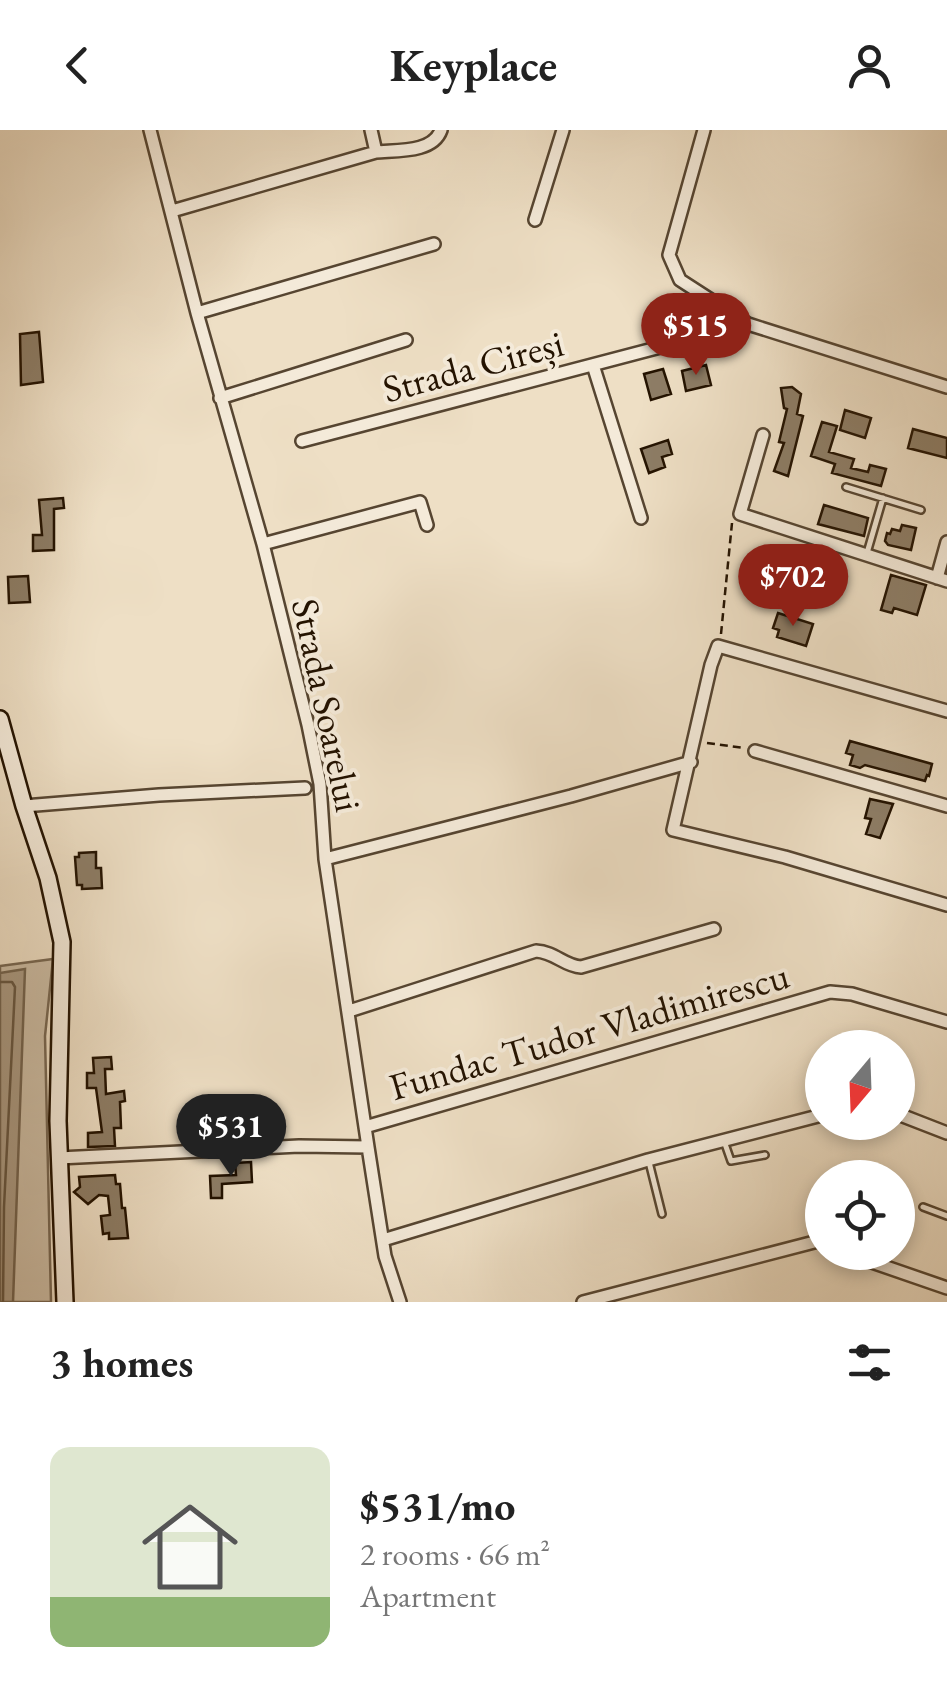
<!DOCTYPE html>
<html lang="en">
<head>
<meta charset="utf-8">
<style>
  body { margin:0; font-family:"EB Garamond",serif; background:#f2f2f2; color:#222; height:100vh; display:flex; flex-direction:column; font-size:38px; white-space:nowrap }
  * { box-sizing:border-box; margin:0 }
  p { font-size:32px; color:#767676 }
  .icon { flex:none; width:55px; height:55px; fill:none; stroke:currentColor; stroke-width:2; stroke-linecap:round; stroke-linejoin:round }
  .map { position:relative; height:1172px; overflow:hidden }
  .sheet { display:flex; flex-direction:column; background:#fff; flex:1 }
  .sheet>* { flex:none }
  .needle { width:65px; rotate:199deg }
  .tools { position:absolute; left:805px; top:900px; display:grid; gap:20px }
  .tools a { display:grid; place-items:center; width:110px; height:110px; border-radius:50%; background:#fff; box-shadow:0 5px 15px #0003; font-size:50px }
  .price { position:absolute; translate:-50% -85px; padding:0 22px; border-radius:35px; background:#8f2418; color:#fff; font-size:32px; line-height:65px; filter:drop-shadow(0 2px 5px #0008) }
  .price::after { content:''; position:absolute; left:50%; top:60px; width:30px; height:22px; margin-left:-15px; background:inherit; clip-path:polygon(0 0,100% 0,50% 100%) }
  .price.on { background:#222; color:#fff }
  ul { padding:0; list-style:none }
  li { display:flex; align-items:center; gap:30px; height:250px; padding:0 50px }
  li+li { border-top:2px solid #e0e0e0 }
  li span { display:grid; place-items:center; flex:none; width:280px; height:200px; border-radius:20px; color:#555 }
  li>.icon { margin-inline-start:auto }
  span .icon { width:120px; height:120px; fill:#fffc; stroke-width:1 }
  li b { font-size:42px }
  h2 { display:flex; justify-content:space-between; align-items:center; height:120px; padding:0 50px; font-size:42px }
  header { display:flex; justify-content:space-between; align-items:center; height:130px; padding:0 50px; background:#fff; font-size:45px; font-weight:700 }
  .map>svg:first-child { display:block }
  .green { fill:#cbbca4; stroke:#776752; stroke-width:2.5 }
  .water { fill:#a99982; stroke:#73634e; stroke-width:2.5 }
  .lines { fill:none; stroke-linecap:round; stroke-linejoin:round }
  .shore { stroke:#665641; stroke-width:2.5 }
  .building { fill:#8d7d66; stroke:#231200; stroke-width:2.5 }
  .lane-casing { stroke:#564531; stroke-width:10 }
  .street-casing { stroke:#564531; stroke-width:16 }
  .secondary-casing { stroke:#231200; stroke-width:20 }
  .path { stroke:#231200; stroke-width:2.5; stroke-dasharray:8 5; stroke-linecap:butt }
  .lane { stroke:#f4ead9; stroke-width:5 }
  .street { stroke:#f4ead9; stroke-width:11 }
  .secondary { stroke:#f4ead9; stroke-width:15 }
  .labels { text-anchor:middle; stroke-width:8; stroke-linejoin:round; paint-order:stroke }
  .street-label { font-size:38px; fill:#231200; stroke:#f4ead9 }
</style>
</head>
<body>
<header><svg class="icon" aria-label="back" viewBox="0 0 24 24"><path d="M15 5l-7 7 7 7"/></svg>Keyplace<svg class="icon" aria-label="person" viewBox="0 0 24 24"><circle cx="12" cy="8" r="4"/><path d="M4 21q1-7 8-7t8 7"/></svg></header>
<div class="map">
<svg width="947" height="1172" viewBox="0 0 947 1172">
  <rect width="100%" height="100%" fill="#eedfc5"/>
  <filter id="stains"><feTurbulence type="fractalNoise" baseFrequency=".002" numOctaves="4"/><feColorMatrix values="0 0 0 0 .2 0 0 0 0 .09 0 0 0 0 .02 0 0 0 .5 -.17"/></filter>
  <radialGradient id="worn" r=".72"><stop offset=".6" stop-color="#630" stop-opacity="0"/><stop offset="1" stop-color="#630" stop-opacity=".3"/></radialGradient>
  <path class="green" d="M53,829L45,906L51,1172H0V836Z"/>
  <path class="water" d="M25,839L13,1172H0V843Z"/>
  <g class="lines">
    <path class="shore" d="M0,852H12L15,857L4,1077L3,1172"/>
  </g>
  <path class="building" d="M39,202L43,252L21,255L20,204Z
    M706,235L711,255L686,261L682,241Z
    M663,239L671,264L651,270L644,244Z
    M792,257L801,264L797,284L803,286L788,346L774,341L784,313L779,312L787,279L784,278L781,258Z
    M845,280L871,288L865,308L840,300Z
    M822,292L837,296L829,322L854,329L851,338L868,342L870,335L886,339L881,356L832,343L835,334L811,326Z
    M913,299L947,308V328L908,318Z
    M668,310L672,324L662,327L665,337L649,343L641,319Z
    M63,368L64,378L54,379V420L33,421V405H42L39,370Z
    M824,375L868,388L864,406L818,394Z
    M902,395L916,398L911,420L888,415L885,411L887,403L890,404L892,399L900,401Z
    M891,445L926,455L917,485L894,478L892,483L881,480Z
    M28,446L30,472L9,473L8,447Z
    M778,483L813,494L806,516L777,507L779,500L773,498Z
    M850,611L932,634L929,646L927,645L925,651L865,635L860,638L850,635L853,625L846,623Z
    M870,669L893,674L880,708L866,704L871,689L865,688Z
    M96,722V738H101L102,758L82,759V755H77L75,727H79V723Z
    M111,927L112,939H105L106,964L124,961L125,971L120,972L121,998H114L115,1016L88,1017V1003L102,1002L96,958H87V943H94L93,928Z
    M251,1032L252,1052L222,1054V1068H211L210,1046L236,1045L235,1033Z
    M115,1045L116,1054H120L122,1078H125L128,1108L109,1109V1103L103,1104L101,1086L110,1085L108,1066L99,1065L88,1074L74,1062L80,1057L79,1047Z"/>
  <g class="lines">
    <g class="lane-casing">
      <path id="lane" d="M846,357L921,380
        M867,423L883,368
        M724,1011L731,1031L765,1025
        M649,1032L662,1084
        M923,1077L947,1086"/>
    </g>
    <g class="street-casing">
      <path id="street" d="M150,0L197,183L263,414L308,595L320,654L325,729L368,1017L385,1126L400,1172
        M371,0L376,22C397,20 433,23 441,0
        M704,0L669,125L680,150L748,194
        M172,81L376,22
        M535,90L563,0
        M197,183L434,114
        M593,235L641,388
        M220,268L406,210
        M763,305L740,384L947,451
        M302,311L748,194L947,257
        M263,414L420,372L427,395
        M937,448L947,412
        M947,581L718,516L711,535L673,700L785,727L947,775
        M755,621L947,676
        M24,676L159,665L305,658
        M325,729L571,666L691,632
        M349,881L536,821C555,822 564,836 581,837L714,799
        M898,984L947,1003
        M365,997L830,862L852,864L947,892
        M59,1028L299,1016L368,1017
        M383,1110L648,1030L822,985
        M863,1129L947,1158
        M583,1172L822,1110"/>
    </g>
    <g class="secondary-casing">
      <path id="secondary" d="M0,589L24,676L48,748L62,812L58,991L65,1172"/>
    </g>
    <path class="path" d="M721,504L732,393
      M707,613L744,618"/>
    <use href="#lane" class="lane"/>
    <use href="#street" class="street"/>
    <use href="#secondary" class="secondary"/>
  </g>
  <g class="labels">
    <g class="street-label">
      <text transform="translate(473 236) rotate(-15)" y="13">Strada Cireși</text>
      <text transform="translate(327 575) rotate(78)" y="13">Strada Soarelui</text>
      <text transform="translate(589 901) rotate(-16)" y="13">Fundac Tudor Vladimirescu</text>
    </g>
  </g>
  <rect width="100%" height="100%" filter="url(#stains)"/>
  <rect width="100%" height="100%" fill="url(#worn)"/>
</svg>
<div class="tools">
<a><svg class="needle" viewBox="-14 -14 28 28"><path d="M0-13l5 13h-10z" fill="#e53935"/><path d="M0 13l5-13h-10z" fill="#767676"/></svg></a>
<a><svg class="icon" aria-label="locate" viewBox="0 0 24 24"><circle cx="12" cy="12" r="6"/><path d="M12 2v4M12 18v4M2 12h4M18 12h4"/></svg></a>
</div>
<b class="price" style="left:696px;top:248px">$515</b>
<b class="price" style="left:793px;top:499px">$702</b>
<b class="price on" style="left:231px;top:1049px">$531</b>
</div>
<section class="sheet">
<h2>3 homes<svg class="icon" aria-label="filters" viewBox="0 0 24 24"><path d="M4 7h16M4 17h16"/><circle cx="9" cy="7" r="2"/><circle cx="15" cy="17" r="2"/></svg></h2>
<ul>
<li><span style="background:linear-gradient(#dfe7d0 75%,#8fb573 0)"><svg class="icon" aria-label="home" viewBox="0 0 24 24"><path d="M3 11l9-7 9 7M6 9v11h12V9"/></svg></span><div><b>$531/mo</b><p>2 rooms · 66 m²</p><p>Apartment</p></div></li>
</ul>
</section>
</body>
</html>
